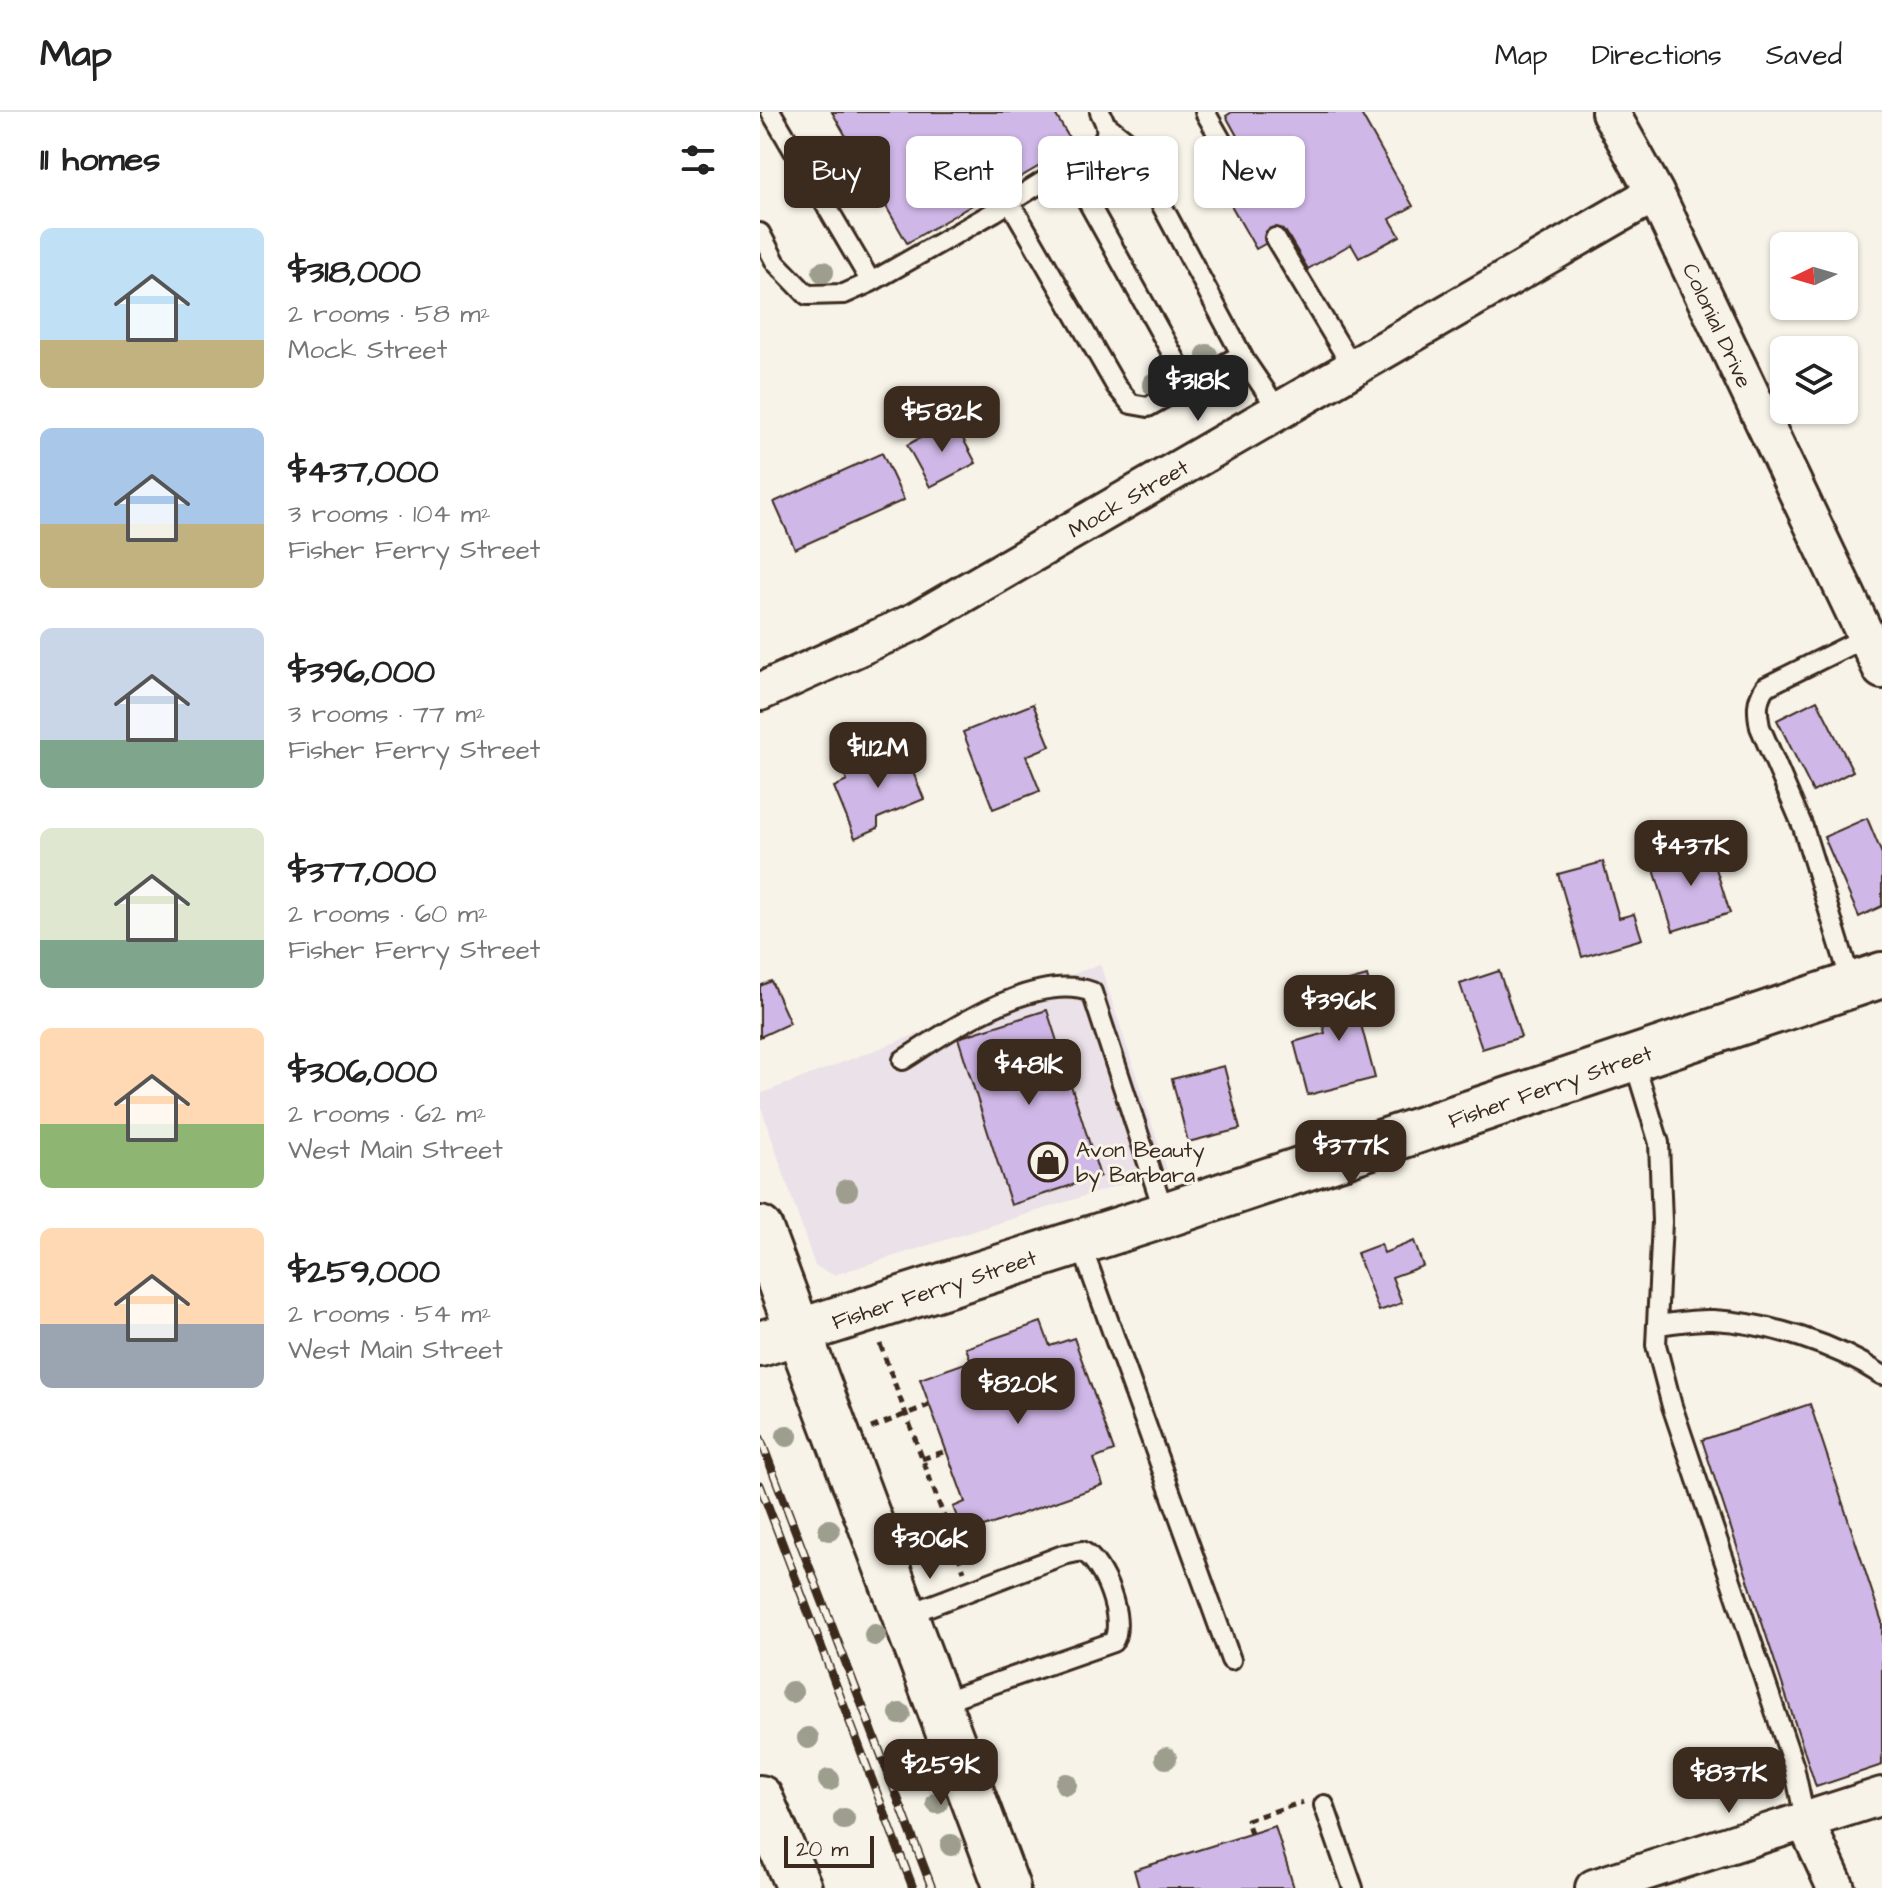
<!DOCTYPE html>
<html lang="en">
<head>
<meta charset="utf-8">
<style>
  body { margin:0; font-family:"Architects Daughter",sans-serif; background:#f6f6f6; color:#222; height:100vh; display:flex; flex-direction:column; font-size:30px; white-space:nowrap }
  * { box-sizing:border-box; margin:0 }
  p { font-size:26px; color:#767676 }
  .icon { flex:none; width:44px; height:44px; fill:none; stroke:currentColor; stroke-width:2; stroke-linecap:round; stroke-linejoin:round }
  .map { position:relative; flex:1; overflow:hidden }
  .details { display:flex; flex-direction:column; background:#fff; width:760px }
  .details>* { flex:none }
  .top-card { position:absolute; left:24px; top:24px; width:760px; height:72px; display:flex; gap:16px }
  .needle { width:52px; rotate:265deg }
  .buttons { position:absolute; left:1010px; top:120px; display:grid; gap:16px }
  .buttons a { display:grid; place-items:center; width:88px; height:88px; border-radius:12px; background:#fff; box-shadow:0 2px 6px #0004; font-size:40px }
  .scale { position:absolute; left:24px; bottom:20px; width:90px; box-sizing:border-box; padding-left:8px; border:4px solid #3b2a1e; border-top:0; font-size:22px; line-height:28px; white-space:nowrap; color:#3b2a1e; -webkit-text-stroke:6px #f7f3e8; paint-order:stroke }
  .price { position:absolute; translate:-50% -68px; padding:0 18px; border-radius:16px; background:#3b2a1e; color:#fff; font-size:26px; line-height:52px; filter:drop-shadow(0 2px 4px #0008) }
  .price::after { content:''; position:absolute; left:50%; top:48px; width:24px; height:18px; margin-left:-12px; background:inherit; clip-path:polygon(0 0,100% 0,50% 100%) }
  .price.selected { background:#222; color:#fff }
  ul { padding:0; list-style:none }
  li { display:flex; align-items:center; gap:24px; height:200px; padding:0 40px }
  li span { display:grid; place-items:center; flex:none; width:224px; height:160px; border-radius:12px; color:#555 }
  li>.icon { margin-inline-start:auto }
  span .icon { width:96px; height:96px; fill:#fffc; stroke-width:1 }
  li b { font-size:34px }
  h2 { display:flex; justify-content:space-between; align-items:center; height:96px; padding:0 40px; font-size:34px }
  .tag { padding:0 28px; border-radius:12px; background:#fff; box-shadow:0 2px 6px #0004; font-size:28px; line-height:72px }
  .tag.selected { background:#3b2a1e; color:#fff }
  header { display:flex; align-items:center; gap:48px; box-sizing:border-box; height:112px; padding:0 40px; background:#fff; border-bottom:2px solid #e0e0e0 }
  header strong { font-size:38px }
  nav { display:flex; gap:44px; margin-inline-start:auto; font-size:28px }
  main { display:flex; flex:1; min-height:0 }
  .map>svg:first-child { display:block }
  .built { fill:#ebe1e8 }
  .building { fill:#cfb7e7; stroke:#3b2a1e; stroke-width:2 }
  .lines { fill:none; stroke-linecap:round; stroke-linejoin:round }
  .service-casing { stroke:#3b2a1e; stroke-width:24 }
  .minor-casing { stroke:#3b2a1e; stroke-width:42 }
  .tertiary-casing { stroke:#3b2a1e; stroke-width:50 }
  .secondary-casing { stroke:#3b2a1e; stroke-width:50 }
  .path { stroke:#3b2a1e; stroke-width:5; stroke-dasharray:8 6; stroke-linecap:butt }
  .service { stroke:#f7f3e8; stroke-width:18 }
  .minor { stroke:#f7f3e8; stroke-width:36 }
  .tertiary { stroke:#f7f3e8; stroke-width:44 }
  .secondary { stroke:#f7f3e8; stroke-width:44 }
  .rail-casing { stroke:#3b2a1e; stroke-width:9 }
  .rail { stroke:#f7f3e8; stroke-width:6; stroke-dasharray:18; stroke-linecap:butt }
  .tree { fill:#9d9e8d }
  .labels { text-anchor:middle; stroke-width:6; stroke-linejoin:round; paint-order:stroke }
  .street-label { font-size:22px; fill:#3b2a1e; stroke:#f7f3e8 }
  .poi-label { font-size:22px; fill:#3b2a1e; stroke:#f7f3e8; text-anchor:start }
</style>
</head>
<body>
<header>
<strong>Map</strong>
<nav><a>Map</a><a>Directions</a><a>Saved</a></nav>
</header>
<main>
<section class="details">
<h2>11 homes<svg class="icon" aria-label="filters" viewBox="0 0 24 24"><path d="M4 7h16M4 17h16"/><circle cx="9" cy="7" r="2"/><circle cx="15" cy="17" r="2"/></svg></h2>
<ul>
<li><span style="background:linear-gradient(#bfe0f5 70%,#c2b280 0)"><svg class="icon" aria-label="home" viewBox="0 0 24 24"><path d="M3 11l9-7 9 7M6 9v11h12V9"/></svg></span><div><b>$318,000</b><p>2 rooms · 58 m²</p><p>Mock Street</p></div></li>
<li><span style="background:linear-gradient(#a9c7e8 60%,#c2b280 0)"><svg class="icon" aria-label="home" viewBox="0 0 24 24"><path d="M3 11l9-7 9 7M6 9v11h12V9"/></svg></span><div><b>$437,000</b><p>3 rooms · 104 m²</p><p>Fisher Ferry Street</p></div></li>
<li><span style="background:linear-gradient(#c9d6e8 70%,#7fa58c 0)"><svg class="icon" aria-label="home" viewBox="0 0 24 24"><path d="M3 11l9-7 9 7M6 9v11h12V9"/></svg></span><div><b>$396,000</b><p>3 rooms · 77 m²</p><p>Fisher Ferry Street</p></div></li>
<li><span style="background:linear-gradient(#dfe7d0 70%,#7fa58c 0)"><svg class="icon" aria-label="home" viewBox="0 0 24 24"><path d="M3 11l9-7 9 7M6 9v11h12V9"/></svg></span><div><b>$377,000</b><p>2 rooms · 60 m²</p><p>Fisher Ferry Street</p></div></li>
<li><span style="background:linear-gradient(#ffd9b3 60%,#8fb573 0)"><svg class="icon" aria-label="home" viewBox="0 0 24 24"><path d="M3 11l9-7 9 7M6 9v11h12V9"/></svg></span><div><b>$306,000</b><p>2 rooms · 62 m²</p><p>West Main Street</p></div></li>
<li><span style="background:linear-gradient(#ffd9b3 60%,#9aa5b1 0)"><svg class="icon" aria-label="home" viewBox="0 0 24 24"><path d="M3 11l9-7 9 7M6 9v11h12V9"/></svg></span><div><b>$259,000</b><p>2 rooms · 54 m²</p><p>West Main Street</p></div></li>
</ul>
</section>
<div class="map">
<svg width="1122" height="1776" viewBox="0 0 1122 1776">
  <rect width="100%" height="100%" fill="#f7f3e8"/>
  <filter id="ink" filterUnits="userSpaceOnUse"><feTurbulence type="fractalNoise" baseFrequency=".0125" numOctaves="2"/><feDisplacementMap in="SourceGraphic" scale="16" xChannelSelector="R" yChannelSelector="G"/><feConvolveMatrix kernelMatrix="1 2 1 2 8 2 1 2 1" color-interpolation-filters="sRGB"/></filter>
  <g filter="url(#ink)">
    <path class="built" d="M340,852L407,1058L74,1163L55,1154L0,992V982Z"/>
    <path class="building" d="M72,0H294L314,34L147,131Z
      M472,0H600L653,94L630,107L640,124L599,146L591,132L548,157L526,120L496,137L443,44L477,24L466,4Z
      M193,308L216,351L170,375L147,333Z
      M122,341L144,388L35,437L14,390Z
      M1057,588L1093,659L1053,680L1017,608Z
      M273,592L290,634L266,644L280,679L233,697L203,620Z
      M142,633L164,687L118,706V716L95,726L74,675L87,669L83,658Z
      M1107,706L1122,742V794L1099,805L1064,725Z
      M949,734L970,801L913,819L892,751Z
      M843,750L859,806L874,802L882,827L822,845L798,762Z
      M739,859L761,925L722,937L700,872Z
      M607,864L615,896L598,901L615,966L548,983L534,930L565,921L558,894L586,886L582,871Z
      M11,869L30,911L0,925V874Z
      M287,898L340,1064L251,1093L198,926Z
      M464,954L480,1017L428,1030L412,967Z
      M654,1129L663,1154L632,1165L642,1191L619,1199L597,1141L621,1132L624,1141Z
      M281,1210L290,1234L314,1226L354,1339L334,1347L343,1373L204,1422L193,1395L205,1390L160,1267L211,1249L206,1236Z
      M1050,1292L1122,1510V1653L1056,1675L942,1328Z
      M515,1714L534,1776H379L374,1758Z"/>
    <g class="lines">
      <g class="service-casing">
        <path id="service" d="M11,0L111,170
          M445,0L461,28
          M348,14L368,30L485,249
          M308,54L429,272
          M250,90L356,274L371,292L388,295L477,245L485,249L519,299
          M0,121L16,151L47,183L84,182L111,170L234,100L337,36C350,23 348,15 340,0
          M515,126L593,256
          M1092,873L1043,715L1000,615C997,599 996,589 1005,575L1106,525
          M873,946L899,1031L902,1110L896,1233L912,1294L1034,1655L1046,1711
          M143,948C190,918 275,859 332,880L405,1103
          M320,1130L471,1548
          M897,1213C915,1211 935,1207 953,1208C1009,1211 1075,1232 1122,1263
          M146,1503L303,1443L322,1439C344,1450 366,1509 353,1530L178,1591
          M564,1693L593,1776"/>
      </g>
      <g class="minor-casing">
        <path id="minor" d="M850,0L895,81L1122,558
          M0,580L156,509L895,81
          M1046,1711L1076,1776
          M834,1776L1122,1684"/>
      </g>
      <g class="tertiary-casing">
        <path id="tertiary" d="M0,1117L247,1776
          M0,1232L405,1103L1122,863"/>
      </g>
      <g class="secondary-casing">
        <path id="secondary" d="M0,1686L39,1776"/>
      </g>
      <path class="path" d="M120,1232L204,1459
        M111,1316L169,1293
        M162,1347L186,1339
        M161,1446L193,1434
        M491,1722L487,1708L543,1690"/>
      <use href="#service" class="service"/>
      <use href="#minor" class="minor"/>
      <use href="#tertiary" class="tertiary"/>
      <use href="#secondary" class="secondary"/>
      <g class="rail-casing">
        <path id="rail" d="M0,1326L172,1776
          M0,1373L153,1776"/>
      </g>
      <use href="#rail" class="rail"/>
    </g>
    <g class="tree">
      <circle cx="63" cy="160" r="11"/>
      <circle cx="447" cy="243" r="11"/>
      <circle cx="393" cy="272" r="11"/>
      <circle cx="87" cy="1078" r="11"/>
      <circle cx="27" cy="1324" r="11"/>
      <circle cx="69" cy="1418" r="11"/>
      <circle cx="115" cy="1523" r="11"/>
      <circle cx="32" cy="1580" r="11"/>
      <circle cx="140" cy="1602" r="11"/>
      <circle cx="48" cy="1626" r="11"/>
      <circle cx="406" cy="1646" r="11"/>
      <circle cx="159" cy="1650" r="11"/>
      <circle cx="69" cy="1668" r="11"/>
      <circle cx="306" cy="1672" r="11"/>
      <circle cx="177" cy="1691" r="11"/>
      <circle cx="84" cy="1707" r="11"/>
      <circle cx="191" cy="1733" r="11"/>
    </g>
  </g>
  <defs>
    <g id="shop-ring" transform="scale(2)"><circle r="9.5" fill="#f7f3e8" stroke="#3b2a1e" stroke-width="1.5"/><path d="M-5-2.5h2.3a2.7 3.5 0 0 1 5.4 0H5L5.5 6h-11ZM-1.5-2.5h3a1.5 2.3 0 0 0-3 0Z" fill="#3b2a1e"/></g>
  </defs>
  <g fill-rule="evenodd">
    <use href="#shop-ring" x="288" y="1050"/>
  </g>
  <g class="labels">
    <g class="street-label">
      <text transform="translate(958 213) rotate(65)" y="8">Colonial Drive</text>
      <text transform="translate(368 386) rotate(-30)" y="8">Mock Street</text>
      <text transform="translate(790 974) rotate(-19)" y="8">Fisher Ferry Street</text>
      <text transform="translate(174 1177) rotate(-18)" y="8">Fisher Ferry Street</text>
    </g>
    <g class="poi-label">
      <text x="316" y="1045">Avon Beauty<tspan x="316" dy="25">by Barbara</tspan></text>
    </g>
  </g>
</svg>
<div class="buttons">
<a><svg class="needle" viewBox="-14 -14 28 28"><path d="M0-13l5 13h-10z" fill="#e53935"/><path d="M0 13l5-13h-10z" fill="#767676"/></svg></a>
<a><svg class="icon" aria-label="layers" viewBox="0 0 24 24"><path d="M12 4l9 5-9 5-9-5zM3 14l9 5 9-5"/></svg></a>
</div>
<div class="scale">20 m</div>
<b class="price selected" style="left:438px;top:311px">$318K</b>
<b class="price" style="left:182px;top:342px">$582K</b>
<b class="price" style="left:118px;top:678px">$1.12M</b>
<b class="price" style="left:931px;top:776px">$437K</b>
<b class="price" style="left:579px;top:931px">$396K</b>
<b class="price" style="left:269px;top:995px">$481K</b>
<b class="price" style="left:591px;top:1076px">$377K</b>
<b class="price" style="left:258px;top:1314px">$820K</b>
<b class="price" style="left:170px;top:1469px">$306K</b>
<b class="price" style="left:181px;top:1695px">$259K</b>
<b class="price" style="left:969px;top:1703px">$837K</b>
<div class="top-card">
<a class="tag selected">Buy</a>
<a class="tag">Rent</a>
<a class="tag">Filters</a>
<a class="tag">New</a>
</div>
</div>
</main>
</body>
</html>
